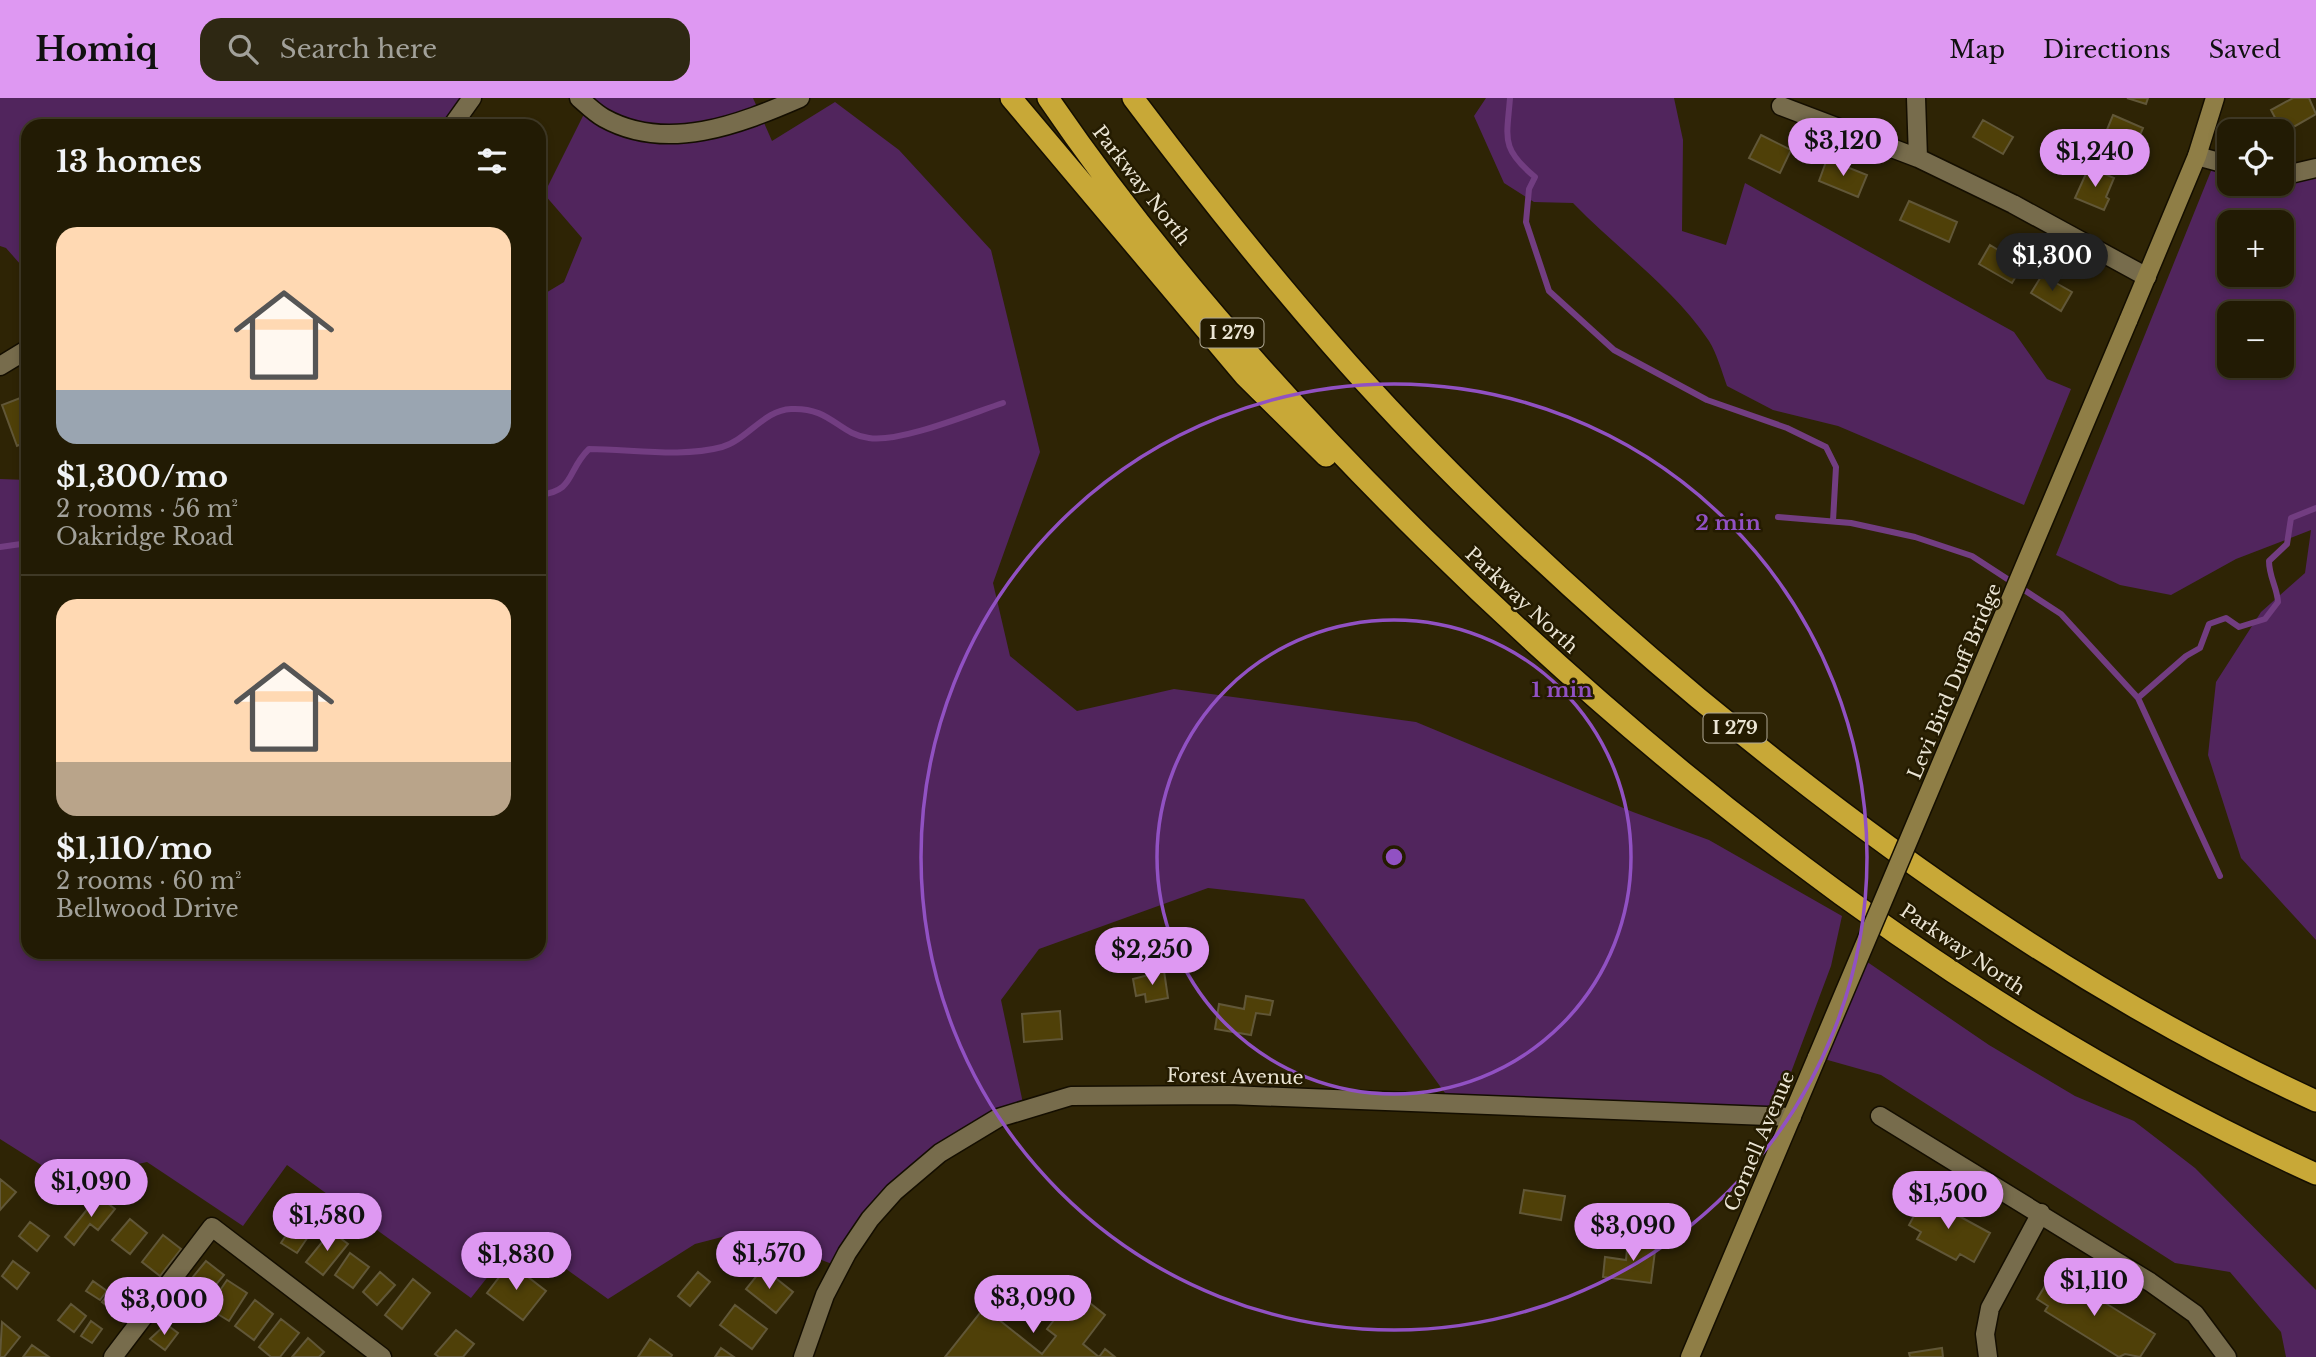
<!DOCTYPE html>
<html lang="en">
<head>
<meta charset="utf-8">
<style>
  body { margin:0; font-family:"Libre Baskerville",serif; background:#2e2813; color:#f1f3f6; height:100vh; display:flex; flex-direction:column; font-size:26px; white-space:nowrap }
  * { box-sizing:border-box; margin:0 }
  p { font-size:23px; color:#a2a19a }
  .icon { flex:none; width:38px; height:38px; fill:none; stroke:currentColor; stroke-width:2; stroke-linecap:round; stroke-linejoin:round }
  .map { position:relative; flex:1; overflow:hidden }
  .sheet { position:absolute; left:21px; top:21px; width:525px; height:840px; display:flex; flex-direction:column; background:#221b04; border-radius:21px; box-shadow:0 4px 10px #0003,0 0 0 2px #3f3926 }
  .sheet>* { flex:none }
  .fabs { position:absolute; left:2217px; top:21px; display:grid; gap:14px }
  .fabs a { display:grid; place-items:center; width:77px; height:77px; border-radius:14px; background:#221b04; box-shadow:0 4px 10px #0003,0 0 0 2px #3f3926; font-size:35px }
  .price { position:absolute; translate:-50% -60px; padding:0 16px; border-radius:24px; background:#de98f2; color:#111; font-size:23px; line-height:46px; filter:drop-shadow(0 2px 4px #0008) }
  .price::after { content:''; position:absolute; left:50%; top:42px; width:21px; height:16px; margin-left:-10px; background:inherit; clip-path:polygon(0 0,100% 0,50% 100%) }
  .price.current { background:#222; color:#fff }
  ul { padding:0; list-style:none }
  li { display:grid; align-content:center; gap:14px; height:371px; padding:0 35px }
  li+li { border-top:2px solid #3f3926 }
  li span { display:grid; place-items:center; height:217px; border-radius:21px; color:#555 }
  li>.icon { margin-inline-start:auto }
  span .icon { width:126px; height:126px; fill:#fffc; stroke-width:1 }
  li b { font-size:30px }
  h2 { display:flex; justify-content:space-between; align-items:center; height:84px; padding:0 35px; font-size:30px }
  header { display:flex; align-items:center; gap:42px; box-sizing:border-box; height:98px; padding:0 35px; background:#de98f2; color:#111 }
  header strong { font-size:33px }
  nav { display:flex; gap:38px; margin-inline-start:auto; font-size:24px }
  .search { width:490px; height:63px; background:#2e2813; display:flex; align-items:center; gap:18px; box-sizing:border-box; padding:0 24px; border-radius:21px; color:#a2a19a; font-size:26px }
  .map>svg:first-child { display:block }
  .green { fill:#51255d; fill-rule:evenodd }
  .lines { fill:none; stroke-linecap:round; stroke-linejoin:round }
  .stream { stroke:#723d81; stroke-width:6 }
  .building { fill:#4f4008; stroke:#615738; stroke-width:2 }
  .street-casing { stroke:#140e00; stroke-width:21 }
  .secondary-casing { stroke:#140e00; stroke-width:21 }
  .highway-casing { stroke:#140e00; stroke-width:24 }
  .street { stroke:#776c4c; stroke-width:18 }
  .secondary { stroke:#8f7e46; stroke-width:18 }
  .highway { stroke:#c8a837; stroke-width:21 }
  .secondary-bridge-casing { stroke:#140e00; stroke-width:21; stroke-linecap:butt }
  .secondary-bridge { stroke:#8f7e46; stroke-width:18 }
  .ring { fill:none; stroke:#9151c3; stroke-width:3.5 }
  .labels { text-anchor:middle; stroke-width:5; stroke-linejoin:round; paint-order:stroke }
  .shield { fill:#241b00; stroke:#afa894; stroke-width:2 }
  .shield-label { font-size:18px; font-weight:bold; fill:#ebe5d4 }
  .street-label { font-size:19px; fill:#ebe5d4; stroke:#241b00 }
  .centre { fill:#9151c3; stroke:#241b00; stroke-width:3.5 }
  .ring-label { font-size:21px; text-anchor:middle; font-weight:bold; fill:#9151c3; stroke:#241b00; stroke-width:5; stroke-linejoin:round; paint-order:stroke }
</style>
</head>
<body>
<header>
<strong>Homiq</strong>
<div class="search"><svg class="icon" aria-label="search" viewBox="0 0 24 24"><circle cx="10" cy="10" r="6"/><path d="M15 15l6 6"/></svg>Search here</div>
<nav><a>Map</a><a>Directions</a><a>Saved</a></nav>
</header>
<div class="map">
<svg width="2316" height="1259" viewBox="0 0 2316 1259">
  <rect width="100%" height="100%" fill="#2e2405"/>
  <path class="green" d="M0,0H472L452,28H28V175L6,150L0,148Z
    M592,0H753L772,43L835,4L899,52L991,152L1040,354L993,485L1010,558L1077,613L1174,591L1416,624L1633,714L1709,742L1842,818L1831,868L1775,1017L1453,1006L1304,801L1208,790L1039,851L1001,902L1024,1010L894,1094L840,1169L745,1133L695,1146L608,1201L520,1138L471,1200L287,1067L243,1128L147,1064L65,1082L0,1041V381L28,382V854H539V199L564,184L582,140L544,96Z
    M1486,0H1674L1683,42L1682,133L1726,147L1745,85L2014,234L2047,281L2071,291L2024,407L1838,328L1773,312L1727,288C1722,274 1717,256 1709,243C1672,188 1618,152 1573,105L1534,104L1504,85L1474,18Z
    M2215,63L2229,67L2230,86H2282L2316,70V842L2241,760L2208,657L2216,584L2261,514L2305,475L2311,432L2236,461L2171,497L2120,487L2056,457ZM2230,124H2282V177H2230ZM2230,215H2282V268H2230Z
    M1860,859L1989,947L2075,998L2134,1023L2195,1070L2316,1192V1259H2286L2281,1234L2230,1174L2175,1165L1881,977L1817,959Z"/>
  <g class="lines">
    <path class="stream" d="M1510,0C1507,40 1500,50 1535,79L1529,91L1526,124L1549,193L1614,252L1707,302L1787,330L1826,349L1836,369L1833,423
      M539,397C576,393 566,373 589,351C631,351 682,360 722,349C747,342 764,312 791,311C831,309 838,336 869,340C900,345 972,315 1003,305
      M1778,419L1851,425L1915,439L1972,458L2061,516L2138,600L2220,778
      M0,449L28,445
      M2138,600L2186,558L2200,550L2209,526L2226,520L2239,529L2265,521L2278,504C2277,489 2269,479 2269,463L2287,446L2291,420L2316,410"/>
  </g>
  <path class="building" d="M2127,0H2148L2146,6Z
    M2293,0H2309L2316,16L2283,35L2271,12Z
    M2113,17L2143,30L2138,42L2134,40L2126,59L2111,53L2113,48L2102,44Z
    M1983,22L2013,39L2003,56L1973,39Z
    M1761,37L1791,52L1780,75L1749,60Z
    M1827,61L1867,77L1858,99L1819,83Z
    M2089,69L2114,80L2106,99L2109,101L2104,112L2075,100Z
    M1909,103L1957,124L1949,144L1900,122Z
    M1990,147L2023,167L2012,185L1979,166Z
    M2042,177L2072,194L2061,213L2031,195Z
    M28,297V343L17,348L2,307Z
    M1164,873L1168,900L1146,904L1145,896L1136,898L1133,881Z
    M1246,898L1273,903L1270,917L1256,915L1251,937L1215,931L1219,906L1244,911Z
    M1060,913L1062,941L1024,944L1022,916Z
    M0,1081L16,1094L0,1112Z
    M1524,1092L1565,1098L1561,1122L1520,1115Z
    M98,1098L115,1111L98,1132L90,1126L74,1147L65,1139Z
    M1924,1099L1990,1135L1974,1164L1960,1156L1956,1162L1917,1141L1921,1134L1909,1127Z
    M307,1106L323,1117L297,1155L281,1145Z
    M130,1121L147,1135L130,1156L112,1142Z
    M30,1124L49,1138L37,1153L19,1138Z
    M331,1133L348,1146L323,1177L306,1164Z
    M163,1137L181,1151L160,1178L142,1164Z
    M1628,1141L1656,1145L1651,1185L1603,1179L1605,1159L1626,1162Z
    M350,1155L369,1169L353,1190L335,1177Z
    M13,1163L29,1175L17,1191L2,1178Z
    M206,1163L224,1177L201,1205L183,1191Z
    M510,1165L546,1193L523,1222L487,1195Z
    M763,1170L793,1194L776,1215L746,1191Z
    M2054,1173L2155,1236L2140,1259L2125,1256L2119,1259L2045,1213L2048,1208L2037,1201Z
    M380,1174L395,1187L377,1207L363,1194Z
    M698,1174L710,1184L690,1208L678,1198Z
    M413,1181L430,1195L402,1231L385,1217Z
    M227,1182L247,1195L229,1223L208,1210Z
    M93,1183L107,1193L100,1202L86,1193Z
    M114,1189L128,1200L116,1215L102,1204Z
    M1076,1194L1105,1217L1083,1246L1099,1259L1105,1251L1115,1259H945L984,1210L1042,1256L1056,1238L1047,1231Z
    M255,1202L273,1216L254,1242L235,1228Z
    M71,1206L86,1218L74,1234L58,1222Z
    M735,1207L767,1231L752,1251L720,1227Z
    M281,1221L299,1235L280,1259H271L259,1249Z
    M91,1223L102,1231L92,1245L81,1238Z
    M2,1224L20,1239L4,1259H0Z
    M166,1226L178,1235L165,1252L150,1241Z
    M456,1232L474,1246L463,1259H439L435,1256Z
    M308,1240L324,1254L319,1259H292Z
    M650,1241L672,1257L671,1259H638Z
    M32,1247L49,1259H23Z
    M721,1250L734,1259H715Z
    M1942,1250L1943,1259H1910L1909,1255Z"/>
  <g class="lines">
    <g class="street-casing">
      <path id="street" d="M579,0C587,7 595,15 604,20C667,55 740,26 800,0
        M1916,0L1918,60
        M1781,8L1918,60L2013,106L2147,179
        M452,28L472,0
        M2197,58L2230,67
        M2282,78L2316,70
        M0,268L28,251
        M1880,1018L2150,1184L2195,1216L2227,1259
        M113,1259L212,1129L382,1259
        M803,1259L825,1197L847,1155L870,1121L894,1094L940,1055L998,1020L1071,998L1229,997L1792,1019
        M1988,1259L1985,1236L1990,1210L2041,1115"/>
    </g>
    <g class="secondary-casing">
      <path id="secondary" d="M2128,223L2197,58L2215,0
        M1690,1259L1817,959"/>
    </g>
    <g class="highway-casing">
      <path id="highway" d="M1011,0L1245,278L1326,358
        M1048,0C1157,160 1289,307 1426,442C1686,698 1983,925 2316,1076
        M1133,0C1196,84 1261,166 1330,245C1442,374 1568,491 1698,600C1888,757 2091,900 2316,1003"/>
    </g>
    <use href="#street" class="street"/>
    <use href="#secondary" class="secondary"/>
    <use href="#highway" class="highway"/>
    <g class="secondary-bridge-casing">
      <path id="secondary-bridge" d="M1817,959L2128,223"/>
    </g>
    <use href="#secondary-bridge" class="secondary-bridge"/>
  </g>
  <g class="ring">
    <circle cx="1394" cy="759" r="237"/>
    <circle cx="1394" cy="759" r="473"/>
  </g>
  <g class="labels">
    <g class="shield">
      <rect x="1200.5" y="220.5" width="63" height="29" rx="5"/>
      <rect x="1703.5" y="615.5" width="63" height="29" rx="5"/>
    </g>
    <g class="shield-label">
      <text x="1232" y="241">I 279</text>
      <text x="1735" y="636">I 279</text>
    </g>
    <g class="street-label">
      <text transform="translate(1142 87) rotate(52)" y="7">Parkway North</text>
      <text transform="translate(1522 502) rotate(43)" y="7">Parkway North</text>
      <text transform="translate(1954 583) rotate(-67)" y="7">Levi Bird Duff Bridge</text>
      <text transform="translate(1963 851) rotate(34)" y="7">Parkway North</text>
      <text transform="translate(1235 978) rotate(1)" y="7">Forest Avenue</text>
      <text transform="translate(1759 1043) rotate(-67)" y="7">Cornell Avenue</text>
    </g>
  </g>
  <circle cx="1394" cy="759" r="10" class="centre"/>
  <g class="ring-label">
    <text x="1728" y="432">2 min</text>
    <text x="1562" y="599">1 min</text>
  </g>
</svg>
<div class="fabs">
<a><svg class="icon" aria-label="locate" viewBox="0 0 24 24"><circle cx="12" cy="12" r="6"/><path d="M12 2v4M12 18v4M2 12h4M18 12h4"/></svg></a>
<a>+</a>
<a>−</a>
</div>
<b class="price" style="left:1843px;top:80px">$3,120</b>
<b class="price" style="left:2095px;top:91px">$1,240</b>
<b class="price current" style="left:2052px;top:195px">$1,300</b>
<b class="price" style="left:1152px;top:889px">$2,250</b>
<b class="price" style="left:91px;top:1121px">$1,090</b>
<b class="price" style="left:1948px;top:1133px">$1,500</b>
<b class="price" style="left:327px;top:1155px">$1,580</b>
<b class="price" style="left:1633px;top:1165px">$3,090</b>
<b class="price" style="left:769px;top:1193px">$1,570</b>
<b class="price" style="left:516px;top:1194px">$1,830</b>
<b class="price" style="left:2094px;top:1220px">$1,110</b>
<b class="price" style="left:1033px;top:1237px">$3,090</b>
<b class="price" style="left:164px;top:1239px">$3,000</b>
<section class="sheet">
<h2>13 homes<svg class="icon" aria-label="filters" viewBox="0 0 24 24"><path d="M4 7h16M4 17h16"/><circle cx="9" cy="7" r="2"/><circle cx="15" cy="17" r="2"/></svg></h2>
<ul>
<li><span style="background:linear-gradient(#ffd9b3 75%,#9aa5b1 0)"><svg class="icon" aria-label="home" viewBox="0 0 24 24"><path d="M3 11l9-7 9 7M6 9v11h12V9"/></svg></span><div><b>$1,300/mo</b><p>2 rooms · 56 m²</p><p>Oakridge Road</p></div></li>
<li><span style="background:linear-gradient(#ffd9b3 75%,#b9a48a 0)"><svg class="icon" aria-label="home" viewBox="0 0 24 24"><path d="M3 11l9-7 9 7M6 9v11h12V9"/></svg></span><div><b>$1,110/mo</b><p>2 rooms · 60 m²</p><p>Bellwood Drive</p></div></li>
</ul>
</section>
</div>
</body>
</html>
